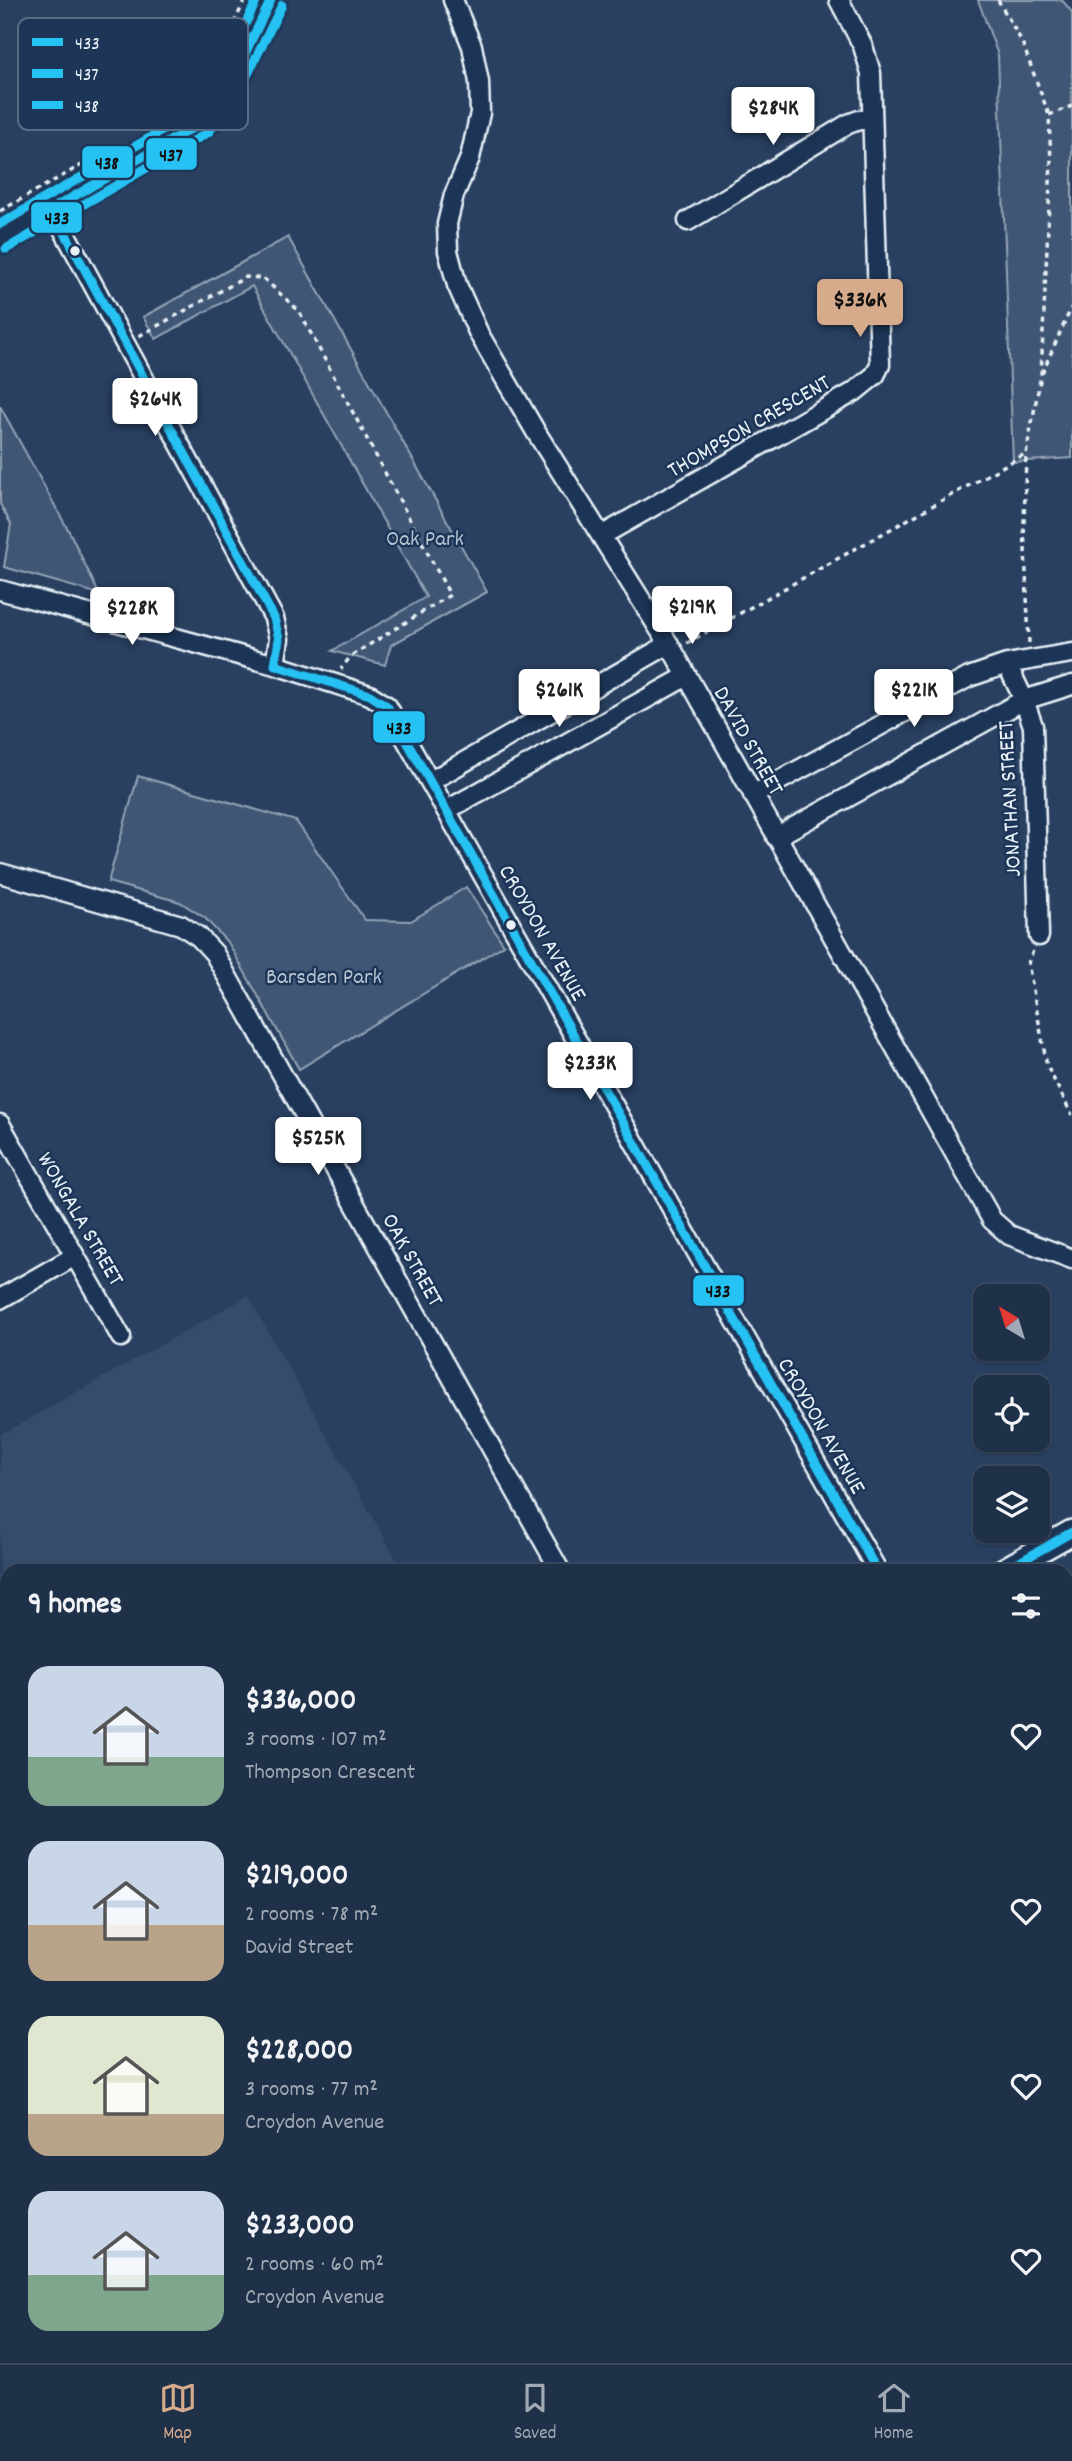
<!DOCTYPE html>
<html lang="en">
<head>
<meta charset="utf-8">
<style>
  body { margin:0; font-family:Dekko,sans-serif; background:#273850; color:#f1f3f6; height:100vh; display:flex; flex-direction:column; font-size:26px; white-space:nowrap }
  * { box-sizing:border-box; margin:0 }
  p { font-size:23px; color:#a1a9b4 }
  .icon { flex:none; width:38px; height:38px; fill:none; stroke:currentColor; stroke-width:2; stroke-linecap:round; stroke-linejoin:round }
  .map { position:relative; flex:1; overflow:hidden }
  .sheet { position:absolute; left:0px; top:1564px; width:1073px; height:800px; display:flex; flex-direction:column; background:#1f3049; border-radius:21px 21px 0 0; box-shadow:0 2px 5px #0004,0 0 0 2px #3c4b61 }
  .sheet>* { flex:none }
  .needle { width:46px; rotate:322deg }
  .fabs { position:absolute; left:973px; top:1284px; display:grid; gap:14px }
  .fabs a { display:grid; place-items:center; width:77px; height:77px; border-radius:14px; background:#1f3049; box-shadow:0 2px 5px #0004,0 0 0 2px #3c4b61; font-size:35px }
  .price { position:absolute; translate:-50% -60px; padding:0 16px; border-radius:7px; background:#fff; color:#222; font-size:23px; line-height:46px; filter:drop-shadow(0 2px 4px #0008) }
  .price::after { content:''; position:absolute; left:50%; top:42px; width:21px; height:16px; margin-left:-10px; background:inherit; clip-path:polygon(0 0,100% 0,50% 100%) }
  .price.active { background:#d6ab8b; color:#111 }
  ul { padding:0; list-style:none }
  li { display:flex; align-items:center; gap:21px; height:175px; padding:0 28px }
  li span { display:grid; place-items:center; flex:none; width:196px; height:140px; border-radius:21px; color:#555 }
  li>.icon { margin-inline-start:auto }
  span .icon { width:84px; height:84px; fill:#fffc; stroke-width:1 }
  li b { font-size:30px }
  h2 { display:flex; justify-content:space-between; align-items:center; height:84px; padding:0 28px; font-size:30px }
  .tab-bar { display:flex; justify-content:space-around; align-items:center; height:98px; border-top:2px solid #3c4b61; background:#1f3049; font-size:19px; color:#a1a9b4 }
  .tab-bar a { display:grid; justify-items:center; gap:4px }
  .tab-bar .active { color:#d6ab8b }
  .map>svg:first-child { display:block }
  .built { fill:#364d6b }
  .green { fill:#415774; stroke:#94a4b6; stroke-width:2 }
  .building { fill:#556a83; stroke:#e8f1f8; stroke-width:2; filter:url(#shadow) }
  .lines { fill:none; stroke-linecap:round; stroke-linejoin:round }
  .minor-casing { stroke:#e8f1f8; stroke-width:23 }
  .tertiary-casing { stroke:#e8f1f8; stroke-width:28 }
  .path { stroke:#e8f1f8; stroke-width:3.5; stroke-dasharray:5 5; stroke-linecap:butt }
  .minor { stroke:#1d3557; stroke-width:18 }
  .tertiary { stroke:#1d3557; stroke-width:23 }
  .bus-1-casing { stroke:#1d3557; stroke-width:14 }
  .bus-2-casing { stroke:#1d3557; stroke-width:14 }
  .bus-3-casing { stroke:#1d3557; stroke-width:14 }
  .bus-1 { stroke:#26c2f4; stroke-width:9 }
  .bus-2 { stroke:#26c2f4; stroke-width:9 }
  .bus-3 { stroke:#26c2f4; stroke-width:9 }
  .bus-dot { fill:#e8f1f8; stroke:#1d3557; stroke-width:2.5 }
  .labels { text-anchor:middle; stroke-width:5; stroke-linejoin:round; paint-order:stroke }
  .street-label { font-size:23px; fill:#e8f1f8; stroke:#1d3557 }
  .park-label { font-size:23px; fill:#b6c3d0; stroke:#1d3557 }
  .key { fill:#1d3557; stroke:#5a6d87; stroke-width:2 }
  .key-label { font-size:19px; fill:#e8f1f8 }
  .line-badge { stroke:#1d3557; stroke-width:2.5 }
  .pale-badge-label { font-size:19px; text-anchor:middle; font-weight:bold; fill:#111 }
</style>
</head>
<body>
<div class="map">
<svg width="1072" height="2363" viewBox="0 0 1072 2363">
  <defs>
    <filter id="shadow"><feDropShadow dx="5" dy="-5" stdDeviation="0" flood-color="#0009"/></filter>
  </defs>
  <rect width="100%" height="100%" fill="#294061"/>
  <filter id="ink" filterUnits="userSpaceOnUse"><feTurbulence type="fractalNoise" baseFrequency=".0143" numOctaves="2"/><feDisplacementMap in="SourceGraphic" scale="14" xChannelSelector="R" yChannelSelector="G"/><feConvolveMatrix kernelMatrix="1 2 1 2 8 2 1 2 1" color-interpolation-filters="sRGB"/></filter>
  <g filter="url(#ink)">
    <path class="built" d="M248,1296L403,1571L7,1572V1994L0,1982V1435Z"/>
    <path class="green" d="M978,0H1062L1072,12V458L1013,462L998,55Z
      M288,237L487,592L391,645L385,665L332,651L426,597L252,286L156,339L143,317Z
      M0,406L71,535L99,594L4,567L11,524L0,504Z
      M138,776L296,821L365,920L411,921L466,887L504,945L299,1069L229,944L205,918L180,902L108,882Z
      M1066,1944L1072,1945V2325L1066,2333Z
      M833,2357H1046L1042,2363H836Z"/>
    <path class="building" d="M1066,2025H1072V2142H1066Z"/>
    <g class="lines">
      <g class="minor-casing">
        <path id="minor" d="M453,0L472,46L479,82L480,113L470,158L454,195L447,224L448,251L457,285L479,334L536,432L673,651L992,1220L1009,1235L1072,1259
          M52,209L274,618L279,639L275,665
          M688,221L848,124L859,120H872
          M601,536L854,392L875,375L880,365L871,73L863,46L839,0
          M0,590L275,665L370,695L387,706L878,1572
          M1007,664L1024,700L1033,726L1039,936
          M431,781L669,644
          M753,795L969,677L1007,664L1072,653
          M447,810L687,676
          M776,837L1024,700L1072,685
          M0,873L181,925L199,937L214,953L561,1572
          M0,1124L121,1337
          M0,1299L75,1256
          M1066,1804L1072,1805
          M137,2357L143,2363
          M608,2357L609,2363
          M94,2363L107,2357"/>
      </g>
      <g class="tertiary-casing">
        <path id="tertiary" d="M0,238L201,123C233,88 250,41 271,0
          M1001,1572L1072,1532
          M0,2106L7,2102"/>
      </g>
      <path class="path" d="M998,0L1022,42L1049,115
        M208,77L245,0
        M0,211L96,157
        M139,336L246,277L263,278L299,311L450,595L351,656L341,669
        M1042,373L1072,306
        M687,643L1025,454
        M1029,643L1024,525L1026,454L1041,375L1051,162L1049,115L1072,106
        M1033,951L1028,963L1047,1066L1072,1115
        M1066,1989H1072
        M1066,2315L1072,2311
        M876,2357L878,2363
        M991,2363L1003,2357"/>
      <use href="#minor" class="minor"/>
      <use href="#tertiary" class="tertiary"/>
      <g class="bus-1-casing">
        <path id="bus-1" d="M271,0L232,80L201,123L52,209L274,618L279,639L275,665L370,695L387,706L878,1572
          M1002,1572L1072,1532"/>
      </g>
      <g class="bus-2-casing">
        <path id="bus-2" d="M6,249L209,132L242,86L282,5"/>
      </g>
      <g class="bus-3-casing">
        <path id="bus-3" d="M0,224L193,113L221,73L257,0"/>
      </g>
      <use href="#bus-1" class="bus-1"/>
      <use href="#bus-2" class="bus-2"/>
      <use href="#bus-3" class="bus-3"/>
    </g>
  </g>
  <g class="bus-dot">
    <circle cx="75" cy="251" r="6"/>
    <circle cx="511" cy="925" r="6"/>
  </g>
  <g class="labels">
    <g class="street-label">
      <text transform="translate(748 425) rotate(-30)" y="8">THOMPSON CRESCENT</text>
      <text transform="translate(750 740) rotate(61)" y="8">DAVID STREET</text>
      <text transform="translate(1008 799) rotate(-93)" y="8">JONATHAN STREET</text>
      <text transform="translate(544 932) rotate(60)" y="8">CROYDON AVENUE</text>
      <text transform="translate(82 1218) rotate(60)" y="8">WONGALA STREET</text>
      <text transform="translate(414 1259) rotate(61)" y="8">OAK STREET</text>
      <text transform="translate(823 1425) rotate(60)" y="8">CROYDON AVENUE</text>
    </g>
    <g class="park-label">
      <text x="425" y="545">Oak Park</text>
      <text x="324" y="983">Barsden Park</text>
    </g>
  </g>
  <rect x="18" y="18" width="230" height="112" rx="10" class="key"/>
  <rect x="32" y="38" width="31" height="8" fill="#26c2f4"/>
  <rect x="32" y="69" width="31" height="9" fill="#26c2f4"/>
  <rect x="32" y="101" width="31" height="8" fill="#26c2f4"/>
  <g class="key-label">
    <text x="75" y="49">433</text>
    <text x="75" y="80">437</text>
    <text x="75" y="112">438</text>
  </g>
  <g class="line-badge">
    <rect x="145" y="137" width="53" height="34" rx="7" fill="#26c2f4"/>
    <rect x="81" y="145" width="53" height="34" rx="7" fill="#26c2f4"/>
    <rect x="30" y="201" width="53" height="33" rx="7" fill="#26c2f4"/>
    <rect x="372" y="710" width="54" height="34" rx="7" fill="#26c2f4"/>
    <rect x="692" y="1274" width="53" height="33" rx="7" fill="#26c2f4"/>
  </g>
  <g class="pale-badge-label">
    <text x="171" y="161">437</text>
    <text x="107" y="169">438</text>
    <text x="57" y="224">433</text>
    <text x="399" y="734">433</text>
    <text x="718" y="1297">433</text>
  </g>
</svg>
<div class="fabs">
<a><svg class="needle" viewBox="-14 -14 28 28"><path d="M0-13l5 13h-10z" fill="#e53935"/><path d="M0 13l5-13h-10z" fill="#a1a9b4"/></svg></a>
<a><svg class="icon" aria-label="locate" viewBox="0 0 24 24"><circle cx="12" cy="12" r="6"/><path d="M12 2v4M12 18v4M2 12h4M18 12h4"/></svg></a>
<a><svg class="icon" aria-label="layers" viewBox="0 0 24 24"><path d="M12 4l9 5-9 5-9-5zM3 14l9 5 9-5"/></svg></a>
</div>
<b class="price" style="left:773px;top:147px">$284K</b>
<b class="price active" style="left:860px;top:339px">$336K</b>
<b class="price" style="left:155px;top:438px">$264K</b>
<b class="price" style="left:692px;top:646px">$219K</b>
<b class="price" style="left:132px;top:647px">$228K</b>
<b class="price" style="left:559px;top:729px">$261K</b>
<b class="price" style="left:914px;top:729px">$221K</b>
<b class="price" style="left:590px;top:1102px">$233K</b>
<b class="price" style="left:318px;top:1177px">$525K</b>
<section class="sheet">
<h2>9 homes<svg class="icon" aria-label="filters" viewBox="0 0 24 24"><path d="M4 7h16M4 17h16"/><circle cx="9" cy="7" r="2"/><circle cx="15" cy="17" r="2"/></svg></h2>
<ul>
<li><span style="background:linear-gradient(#c9d6e8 65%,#7fa58c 0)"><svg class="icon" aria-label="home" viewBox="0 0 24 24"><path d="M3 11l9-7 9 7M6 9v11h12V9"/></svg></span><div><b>$336,000</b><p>3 rooms · 107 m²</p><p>Thompson Crescent</p></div><svg class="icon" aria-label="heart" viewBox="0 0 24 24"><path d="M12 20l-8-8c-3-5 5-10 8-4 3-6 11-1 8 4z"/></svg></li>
<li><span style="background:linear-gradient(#c9d6e8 60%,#b9a48a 0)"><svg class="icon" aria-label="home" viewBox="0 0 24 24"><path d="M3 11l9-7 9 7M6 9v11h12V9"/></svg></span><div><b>$219,000</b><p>2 rooms · 78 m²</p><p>David Street</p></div><svg class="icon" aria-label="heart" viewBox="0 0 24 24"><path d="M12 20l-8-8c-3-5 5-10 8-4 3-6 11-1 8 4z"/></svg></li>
<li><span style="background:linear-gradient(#dfe7d0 70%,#b9a48a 0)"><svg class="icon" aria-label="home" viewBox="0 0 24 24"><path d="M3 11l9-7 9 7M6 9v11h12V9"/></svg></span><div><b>$228,000</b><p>3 rooms · 77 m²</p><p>Croydon Avenue</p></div><svg class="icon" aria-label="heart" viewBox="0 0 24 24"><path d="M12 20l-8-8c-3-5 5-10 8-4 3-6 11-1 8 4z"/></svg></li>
<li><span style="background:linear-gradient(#c9d6e8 60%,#7fa58c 0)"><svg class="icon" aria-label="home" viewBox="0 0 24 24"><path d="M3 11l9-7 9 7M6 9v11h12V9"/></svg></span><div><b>$233,000</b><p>2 rooms · 60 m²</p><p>Croydon Avenue</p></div><svg class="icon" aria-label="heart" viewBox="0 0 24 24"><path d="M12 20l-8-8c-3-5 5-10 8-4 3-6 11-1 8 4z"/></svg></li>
</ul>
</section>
</div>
<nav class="tab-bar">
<a class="active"><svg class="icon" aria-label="map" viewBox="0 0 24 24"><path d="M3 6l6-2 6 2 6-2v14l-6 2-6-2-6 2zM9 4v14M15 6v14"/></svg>Map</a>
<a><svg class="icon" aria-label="saved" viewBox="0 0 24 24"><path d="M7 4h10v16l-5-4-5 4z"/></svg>Saved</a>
<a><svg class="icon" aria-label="home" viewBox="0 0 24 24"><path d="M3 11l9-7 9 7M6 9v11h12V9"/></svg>Home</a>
</nav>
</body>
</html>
